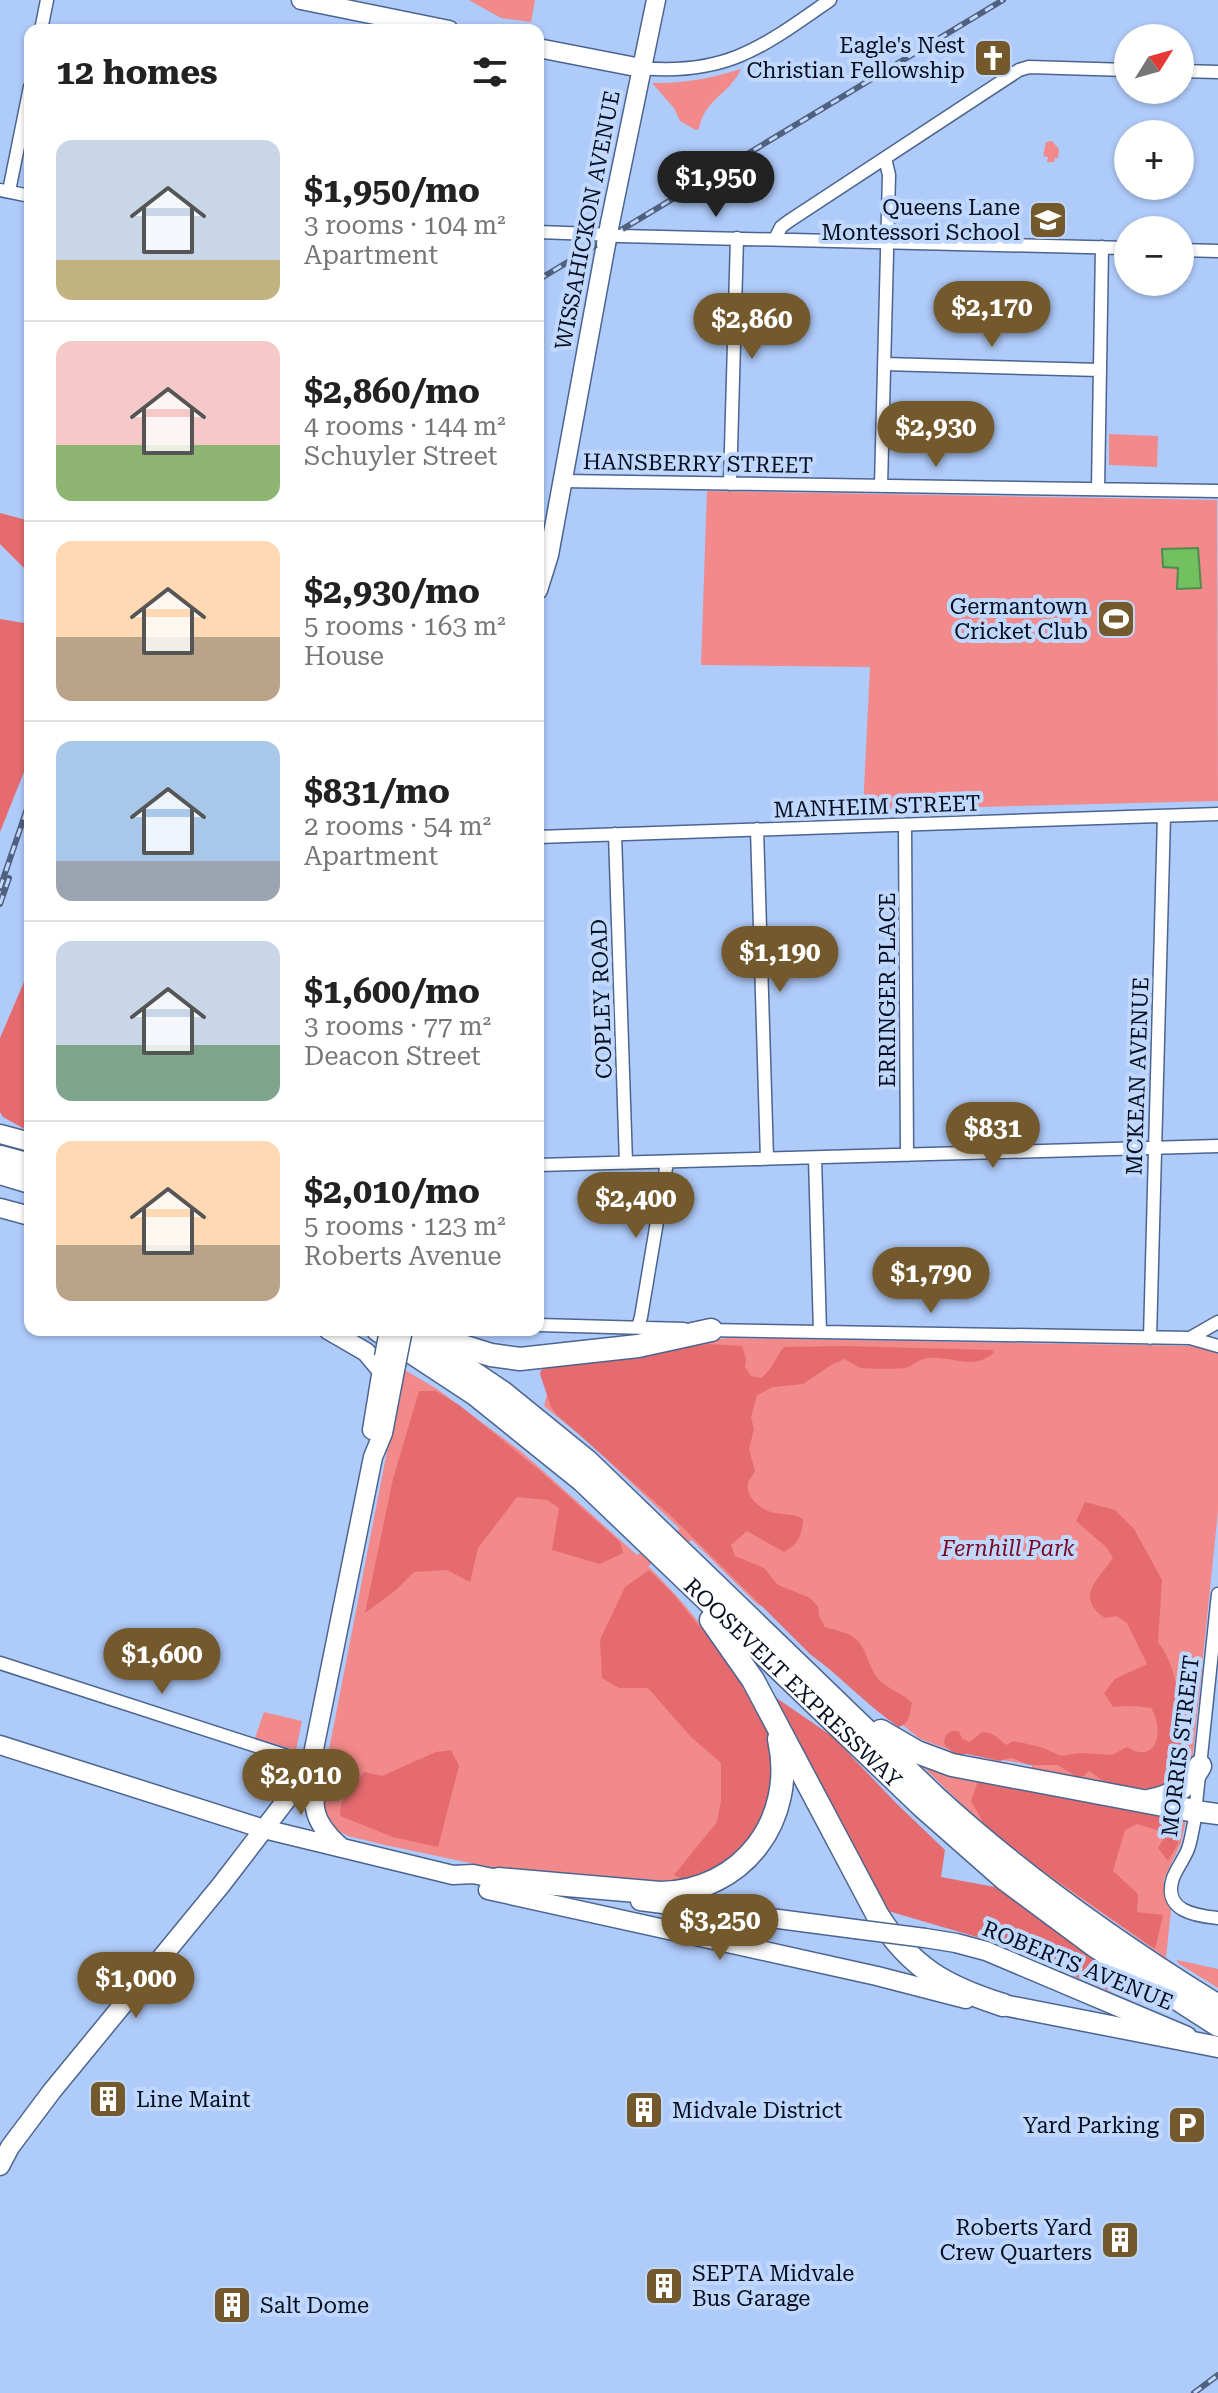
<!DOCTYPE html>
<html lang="en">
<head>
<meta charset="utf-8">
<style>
  body { margin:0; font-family:"Roboto Serif",serif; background:#f2f2f2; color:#222; height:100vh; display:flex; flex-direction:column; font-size:30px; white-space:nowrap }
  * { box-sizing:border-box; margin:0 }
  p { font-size:26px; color:#767676 }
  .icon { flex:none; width:44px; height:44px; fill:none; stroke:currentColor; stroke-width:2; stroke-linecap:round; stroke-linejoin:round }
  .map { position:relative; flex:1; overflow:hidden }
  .panel { position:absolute; left:24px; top:24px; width:520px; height:1312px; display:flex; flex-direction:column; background:#fff; border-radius:16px; box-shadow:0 2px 6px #0004 }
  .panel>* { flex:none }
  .needle { width:52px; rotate:53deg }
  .tools { position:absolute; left:1114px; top:24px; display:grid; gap:16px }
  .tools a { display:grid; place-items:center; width:80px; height:80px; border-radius:50%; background:#fff; box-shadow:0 2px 6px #0004; font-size:40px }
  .price { position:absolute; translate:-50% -68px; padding:0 18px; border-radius:28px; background:#73592b; color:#fff; font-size:26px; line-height:52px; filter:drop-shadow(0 2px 4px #0008) }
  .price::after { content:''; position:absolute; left:50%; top:48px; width:24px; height:18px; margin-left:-12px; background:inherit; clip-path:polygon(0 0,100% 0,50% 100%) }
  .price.selected { background:#222; color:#fff }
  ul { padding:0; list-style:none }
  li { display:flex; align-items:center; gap:24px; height:200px; padding:0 32px }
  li+li { border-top:2px solid #e0e0e0 }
  li span { display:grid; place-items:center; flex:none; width:224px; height:160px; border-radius:16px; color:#555 }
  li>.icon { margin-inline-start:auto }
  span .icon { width:96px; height:96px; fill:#fffc; stroke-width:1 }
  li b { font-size:34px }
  h2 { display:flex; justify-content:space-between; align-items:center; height:96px; padding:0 32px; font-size:34px }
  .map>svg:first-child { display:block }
  .green { fill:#f2898a }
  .forest { fill:#e56b6f }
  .water { fill:#72c060; stroke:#518b4c; stroke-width:2 }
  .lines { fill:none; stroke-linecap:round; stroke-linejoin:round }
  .street-casing { stroke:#4c658f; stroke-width:15 }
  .secondary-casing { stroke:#4c658f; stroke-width:21 }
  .primary-casing { stroke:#4c658f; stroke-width:23 }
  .highway-casing { stroke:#4c658f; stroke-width:25 }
  .street { stroke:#fff; stroke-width:12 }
  .secondary { stroke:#fff; stroke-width:18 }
  .primary { stroke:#fff; stroke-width:20 }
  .highway { stroke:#fff; stroke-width:22 }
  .rail-casing { stroke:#50617f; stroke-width:6 }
  .rail { stroke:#c1d8fe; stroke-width:3; stroke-dasharray:9; stroke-linecap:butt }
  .street-bridge-casing { stroke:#4c658f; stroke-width:15; stroke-linecap:butt }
  .secondary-bridge-casing { stroke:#4c658f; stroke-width:21; stroke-linecap:butt }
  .street-bridge { stroke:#fff; stroke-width:12 }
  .secondary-bridge { stroke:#fff; stroke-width:18 }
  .labels { text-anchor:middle; stroke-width:8; stroke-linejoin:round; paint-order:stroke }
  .poi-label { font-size:22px; fill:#050e1e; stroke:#c1d8fe; text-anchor:end }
  .street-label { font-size:22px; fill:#050e1e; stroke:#c1d8fe }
  .park-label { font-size:22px; font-style:italic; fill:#7c061e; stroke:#c1d8fe }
</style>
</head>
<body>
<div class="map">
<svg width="1218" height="2393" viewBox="0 0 1218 2393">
  <rect width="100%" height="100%" fill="#afcbfa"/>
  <path class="green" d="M469,0H535L531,22L501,18Z
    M741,69C729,95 704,99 699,129L696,130L680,121L674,108L652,83C682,84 712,78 741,69Z
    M1052,141L1059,149L1058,158H1055L1054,162H1047L1048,157L1043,156L1046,142Z
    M1109,434L1158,436L1157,467L1109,465Z
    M707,491L1217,500L1218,801L863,810L870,667L701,665Z
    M727,1338L1189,1346L1210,1348L1218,1354V1511L1192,1764L1160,1793L1032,1771V1765L955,1752L920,1739L833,1669L764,1607L757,1604L692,1540L648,1566C676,1594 706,1627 726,1662C742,1690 755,1721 769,1751L688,1886L517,1873L385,1845L348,1836L335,1829L324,1816L320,1796L403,1369L437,1389L523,1453L637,1555L680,1529L585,1439L544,1406L555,1363Z
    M264,1712L302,1721L296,1750L255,1738Z
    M919,1763L1186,1819L1181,1843L1164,1879L1165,1899L1171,1910L1166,1958L1030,1863L973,1815Z
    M1177,1960L1218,1969V1988L1178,1963Z"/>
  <path class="forest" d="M0,513L30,521V574L0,544Z
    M0,619L30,624V757L0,832Z
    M30,968V1132L3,1117L0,1112V1038Z
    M710,1344L742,1346L746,1359L745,1367L751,1376L761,1378C773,1369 775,1358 784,1347L844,1346L992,1350L994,1353C971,1371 954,1356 928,1358C918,1359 913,1366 905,1368C901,1369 866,1369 861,1368C856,1366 850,1362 845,1359L831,1365L803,1384L773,1387L757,1395L751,1417L754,1429L749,1449L755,1471C753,1475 749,1479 748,1483C745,1496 760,1509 771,1512C782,1515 793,1513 803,1519C802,1535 799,1544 784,1552L747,1531L731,1545L735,1556L764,1568L778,1585L810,1598L818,1607L819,1616L825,1627C835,1630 852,1633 859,1642C868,1653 869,1670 880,1681C890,1690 902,1693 912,1703C909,1714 911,1722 899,1727C867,1706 842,1677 811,1655L671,1516L557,1415L551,1407L540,1374L541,1370L555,1365Z
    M419,1391H436L459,1405L538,1469L620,1542L623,1553L600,1564L552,1550L559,1508L547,1500L517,1497L478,1548L470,1582L447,1570L414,1572L396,1590L365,1613L393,1479Z
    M1085,1502L1115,1510L1134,1529L1162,1580L1158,1642C1174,1663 1177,1687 1181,1712C1182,1726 1187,1756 1184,1768C1175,1796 1123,1789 1104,1781C1098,1779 1095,1774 1089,1771L1084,1776L1077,1777L1058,1765H1029L1012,1758L999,1761L968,1754H955L946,1747L944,1742L946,1735L952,1731H959L962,1739L970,1742L982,1732C994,1733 997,1737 1006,1745L1014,1741L1041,1747L1061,1756L1080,1753L1112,1755L1127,1747C1157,1766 1165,1730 1151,1708C1137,1706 1126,1705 1113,1707L1104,1693L1115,1679L1147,1664L1127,1623L1117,1616L1105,1618C1074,1597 1098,1580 1113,1558L1107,1548L1076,1521Z
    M649,1570L675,1596L727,1661L768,1729L775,1782L754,1839L727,1867L692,1884L674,1875L717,1822L721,1801V1763L691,1737L648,1688H619L602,1678L600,1640L625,1587Z
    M775,1697L832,1736L897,1804L945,1850L941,1877L995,1887L1120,1978L1112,1992L994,1942L888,1911L793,1738Z
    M451,1750L459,1766L438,1847L393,1837L340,1816L341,1803L364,1772L382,1776L436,1752Z
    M978,1781L1180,1818L1178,1844L1168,1861L1158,1848L1167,1833L1137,1824L1125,1830L1113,1871L1138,1894L1137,1912L1163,1915L1155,1949L1042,1870L984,1824L971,1801Z"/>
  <path class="water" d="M1198,548L1201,588L1177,589L1178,568L1163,567L1162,549Z"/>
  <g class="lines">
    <g class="street-casing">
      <path id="street" d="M41,30L47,0
        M641,68C727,76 764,46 830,0
        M1180,71L1218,72
        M0,190L30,196
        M9,191L30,87
        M538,232L593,234
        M620,236L1128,248
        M775,239L781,227L789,221L1019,70L1029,67L1128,70
        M1180,250L1218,251
        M884,364L1100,370
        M562,481L1218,491
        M730,484L737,238
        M881,486L889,175L885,158
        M1098,489L1102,247
        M905,825L907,1155
        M757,829L767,1159
        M615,834L626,1163
        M538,837L1218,814
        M815,1158L820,1332
        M538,1165L1218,1146
        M538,1325L684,1329
        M638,1327L641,1317L667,1162
        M707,1330L1190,1338L1218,1346
        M1150,1338L1164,816
        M1190,1338L1218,1322
        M1218,1594L1194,1823C1192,1832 1191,1841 1188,1849C1184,1859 1177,1868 1173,1878C1162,1911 1196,1916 1218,1918
        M0,1663L312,1764"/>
    </g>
    <g class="secondary-casing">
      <path id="secondary" d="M301,0L449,30
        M538,48L641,68
        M610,223L656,0
        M538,590L549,555L606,244
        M0,1134L30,1142
        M0,1208L30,1216
        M328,1330L366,1352L381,1370
        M372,1430L384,1357
        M0,1745L264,1829L453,1875L473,1874L512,1882
        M312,1764L315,1798C312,1818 328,1836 342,1848
        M488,1890L877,1976L966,1999
        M640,1901L855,1929
        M925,1938L956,1943L986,1951L1187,2036
        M0,2166L10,2147L52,2091L221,1885L310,1769L373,1457L383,1433L396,1365"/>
    </g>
    <g class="primary-casing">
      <path id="primary" d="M1195,1811L1218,1814
        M1003,2005L1218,2047"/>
    </g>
    <g class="highway-casing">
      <g id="highway">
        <path d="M0,1157L30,1165"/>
        <path d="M0,1173L30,1182"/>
        <path id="s1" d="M378,1330L475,1394L583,1481L922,1806L1006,1880L1095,1946L1218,2025"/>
        <path d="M410,1330L502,1392L587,1461L933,1795C1021,1876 1116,1943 1218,2006"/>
        <path d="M443,1340L491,1355L520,1359L638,1346L711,1330"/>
        <path d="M711,1620L753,1680L878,1916C911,1968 946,1987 1003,2005"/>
        <path d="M881,1731L917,1752L952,1765L1195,1811"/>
        <path d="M1148,1801C1171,1797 1189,1787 1200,1766"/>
        <path d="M498,1879L660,1893C743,1892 797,1819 779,1739"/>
      </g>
    </g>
    <use href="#street" class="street"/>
    <use href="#secondary" class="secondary"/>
    <use href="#primary" class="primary"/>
    <use href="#highway" class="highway"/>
    <g class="rail-casing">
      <path id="rail" d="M538,280L1003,0
        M0,888L30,800
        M0,904L9,878
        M1194,2393L1218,2375"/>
    </g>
    <use href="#rail" class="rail"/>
    <g class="street-bridge-casing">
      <path id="street-bridge" d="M593,234L620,236"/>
    </g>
    <g class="secondary-bridge-casing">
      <path id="secondary-bridge" d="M606,244L610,223
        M384,1357L389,1330
        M396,1365L403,1330
        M855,1929L925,1938"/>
    </g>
    <use href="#street-bridge" class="street-bridge"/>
    <use href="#secondary-bridge" class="secondary-bridge"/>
  </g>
  <defs>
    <g id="church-square" transform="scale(2)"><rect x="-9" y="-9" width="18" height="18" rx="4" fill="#73592b" stroke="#c1d8fe"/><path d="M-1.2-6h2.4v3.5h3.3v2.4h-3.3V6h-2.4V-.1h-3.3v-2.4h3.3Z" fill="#fff"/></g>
    <g id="school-square" transform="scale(2)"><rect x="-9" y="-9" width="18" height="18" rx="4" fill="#73592b" stroke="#c1d8fe"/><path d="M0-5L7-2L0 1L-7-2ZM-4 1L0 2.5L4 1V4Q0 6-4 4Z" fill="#fff"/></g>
    <g id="stadium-square" transform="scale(2)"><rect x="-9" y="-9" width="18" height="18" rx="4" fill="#73592b" stroke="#c1d8fe"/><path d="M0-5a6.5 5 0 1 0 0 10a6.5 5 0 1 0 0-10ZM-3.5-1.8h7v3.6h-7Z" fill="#fff"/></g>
    <g id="building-square" transform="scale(2)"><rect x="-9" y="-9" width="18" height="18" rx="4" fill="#73592b" stroke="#c1d8fe"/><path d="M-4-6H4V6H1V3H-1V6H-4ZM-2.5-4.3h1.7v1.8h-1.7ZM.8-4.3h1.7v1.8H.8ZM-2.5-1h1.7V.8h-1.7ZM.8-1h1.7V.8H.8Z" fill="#fff"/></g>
    <g id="parking-square" transform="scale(2)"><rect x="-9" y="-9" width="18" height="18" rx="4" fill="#73592b" stroke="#c1d8fe"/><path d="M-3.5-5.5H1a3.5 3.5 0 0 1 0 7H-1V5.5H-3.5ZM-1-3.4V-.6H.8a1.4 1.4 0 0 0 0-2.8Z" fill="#fff"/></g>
  </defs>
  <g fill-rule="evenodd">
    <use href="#church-square" x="993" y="58"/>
    <use href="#school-square" x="1048" y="220"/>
    <use href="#stadium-square" x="1116" y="619"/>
    <use href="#building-square" x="108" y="2099"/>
    <use href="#building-square" x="644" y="2110"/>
    <use href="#parking-square" x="1187" y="2125"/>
    <use href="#building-square" x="1120" y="2240"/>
    <use href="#building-square" x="664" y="2286"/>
    <use href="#building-square" x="232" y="2305"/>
  </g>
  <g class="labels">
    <g class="poi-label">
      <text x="965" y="53">Eagle's Nest<tspan x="965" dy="25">Christian Fellowship</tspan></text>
      <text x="1020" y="215">Queens Lane<tspan x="1020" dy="25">Montessori School</tspan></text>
      <text x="1088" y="614">Germantown<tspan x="1088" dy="25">Cricket Club</tspan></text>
      <text x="136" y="2107" text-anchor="start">Line Maint</text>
      <text x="672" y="2118" text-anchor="start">Midvale District</text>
      <text x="1159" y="2133">Yard Parking</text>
      <text x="1092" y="2235">Roberts Yard<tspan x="1092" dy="25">Crew Quarters</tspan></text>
      <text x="692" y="2281" text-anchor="start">SEPTA Midvale<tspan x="692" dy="25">Bus Garage</tspan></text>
      <text x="260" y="2313" text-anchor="start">Salt Dome</text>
    </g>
    <g class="street-label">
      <text transform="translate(587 220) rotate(-79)" y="8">WISSAHICKON AVENUE</text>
      <text transform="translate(698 463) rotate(1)" y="8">HANSBERRY STREET</text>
      <text transform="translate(877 806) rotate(-2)" y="8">MANHEIM STREET</text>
      <text transform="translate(887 990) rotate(-90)" y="8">ERRINGER PLACE</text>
      <text transform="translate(601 999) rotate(-92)" y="8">COPLEY ROAD</text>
      <text transform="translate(1137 1076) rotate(-88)" y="8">MCKEAN AVENUE</text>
      <text dy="8" stroke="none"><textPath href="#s1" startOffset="546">ROOSEVELT EXPRESSWAY</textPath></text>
      <text transform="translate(1180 1746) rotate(-83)" y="8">MORRIS STREET</text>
      <text transform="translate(1078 1965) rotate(22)" y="8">ROBERTS AVENUE</text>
    </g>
    <g class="park-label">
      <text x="1008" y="1556">Fernhill Park</text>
    </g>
  </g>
</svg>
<div class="tools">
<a><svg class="needle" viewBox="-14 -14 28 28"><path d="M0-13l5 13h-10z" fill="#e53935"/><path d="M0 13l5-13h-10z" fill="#767676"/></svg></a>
<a>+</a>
<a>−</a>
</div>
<b class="price selected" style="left:716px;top:219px">$1,950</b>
<b class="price" style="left:992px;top:349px">$2,170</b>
<b class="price" style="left:752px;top:361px">$2,860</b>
<b class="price" style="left:936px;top:469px">$2,930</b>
<b class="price" style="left:780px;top:994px">$1,190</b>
<b class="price" style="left:993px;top:1170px">$831</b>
<b class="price" style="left:636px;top:1240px">$2,400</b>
<b class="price" style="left:931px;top:1315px">$1,790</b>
<b class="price" style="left:162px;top:1696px">$1,600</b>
<b class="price" style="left:301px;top:1817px">$2,010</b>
<b class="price" style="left:720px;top:1962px">$3,250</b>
<b class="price" style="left:136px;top:2020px">$1,000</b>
<section class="panel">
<h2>12 homes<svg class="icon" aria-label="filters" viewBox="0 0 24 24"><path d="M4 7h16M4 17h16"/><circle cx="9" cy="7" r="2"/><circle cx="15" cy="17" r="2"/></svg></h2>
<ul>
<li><span style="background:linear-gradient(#c9d6e8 75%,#c2b280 0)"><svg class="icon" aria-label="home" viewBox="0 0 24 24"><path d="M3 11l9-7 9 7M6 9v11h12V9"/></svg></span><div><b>$1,950/mo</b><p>3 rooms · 104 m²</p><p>Apartment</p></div></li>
<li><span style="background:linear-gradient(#f6c9c9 65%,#8fb573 0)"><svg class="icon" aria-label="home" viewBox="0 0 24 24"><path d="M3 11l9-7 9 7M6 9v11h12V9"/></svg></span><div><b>$2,860/mo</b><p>4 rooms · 144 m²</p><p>Schuyler Street</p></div></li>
<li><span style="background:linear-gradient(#ffd9b3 60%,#b9a48a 0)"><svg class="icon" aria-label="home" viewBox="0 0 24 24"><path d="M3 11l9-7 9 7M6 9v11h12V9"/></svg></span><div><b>$2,930/mo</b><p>5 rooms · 163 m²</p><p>House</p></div></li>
<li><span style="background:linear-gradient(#a9c7e8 75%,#9aa5b1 0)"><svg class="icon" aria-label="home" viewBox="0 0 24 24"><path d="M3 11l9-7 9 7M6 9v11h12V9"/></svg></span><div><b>$831/mo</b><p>2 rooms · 54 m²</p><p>Apartment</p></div></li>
<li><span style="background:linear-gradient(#c9d6e8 65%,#7fa58c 0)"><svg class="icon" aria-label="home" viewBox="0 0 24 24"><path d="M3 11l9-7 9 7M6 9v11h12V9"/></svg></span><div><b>$1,600/mo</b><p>3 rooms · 77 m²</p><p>Deacon Street</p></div></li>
<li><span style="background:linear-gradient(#ffd9b3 65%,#b9a48a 0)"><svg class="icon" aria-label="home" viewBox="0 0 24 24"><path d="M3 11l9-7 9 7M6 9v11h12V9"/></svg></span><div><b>$2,010/mo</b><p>5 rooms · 123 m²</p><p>Roberts Avenue</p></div></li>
</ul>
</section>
</div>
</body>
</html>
